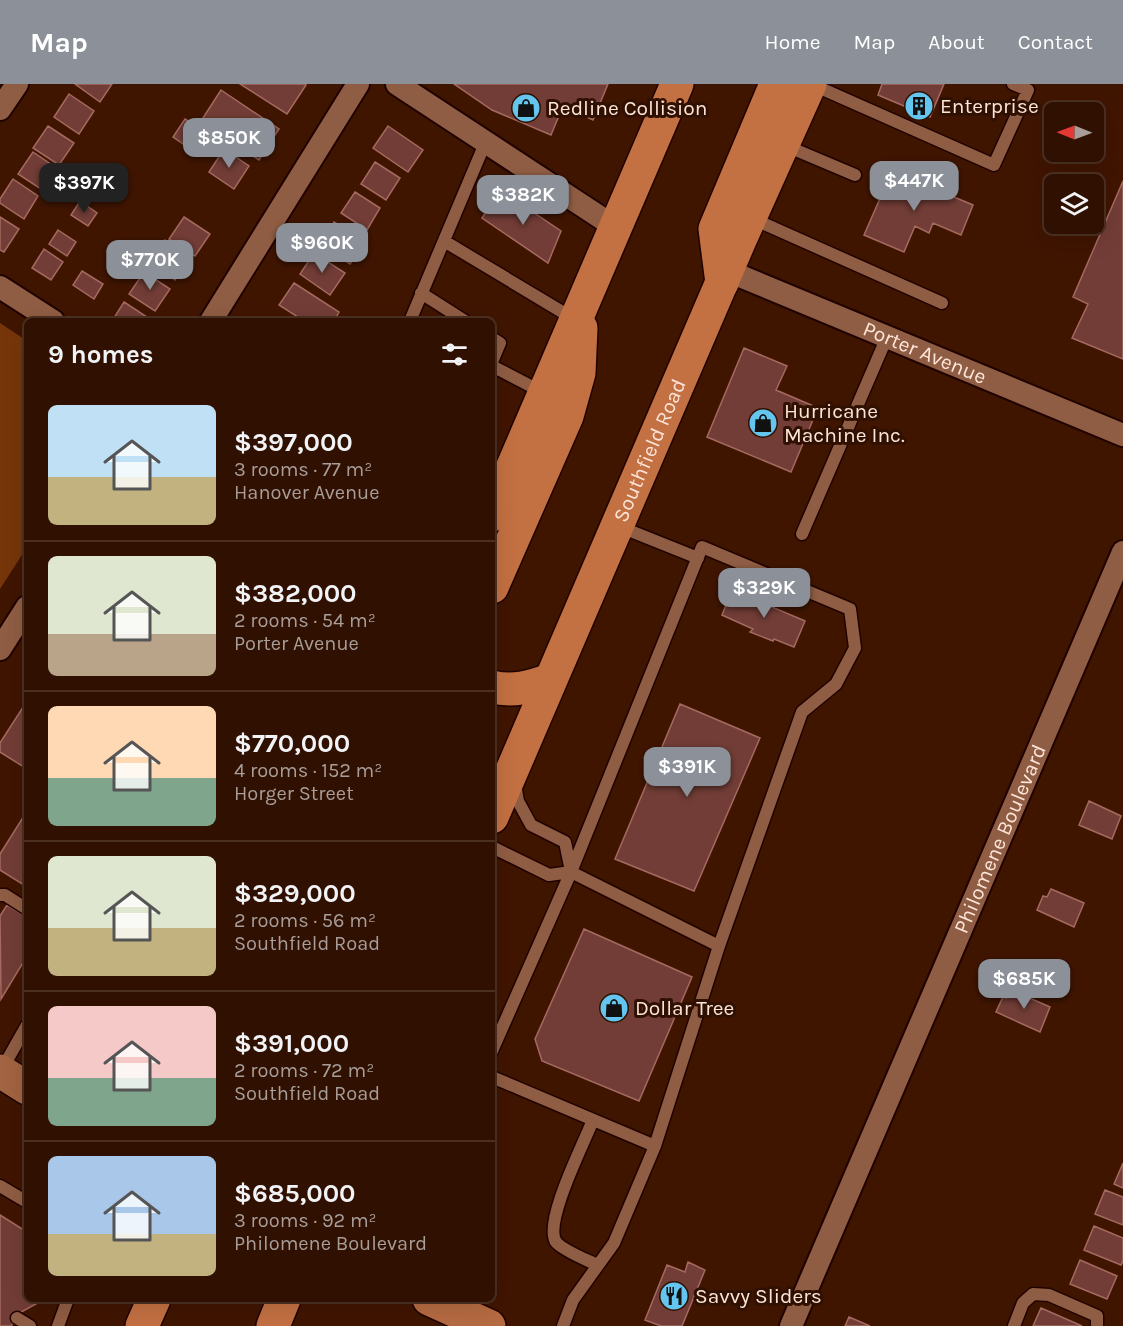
<!DOCTYPE html>
<html lang="en">
<head>
<meta charset="utf-8">
<style>
  body { margin:0; font-family:Karla,sans-serif; background:#38190a; color:#f1f3f6; height:100vh; display:flex; flex-direction:column; font-size:22px; white-space:nowrap }
  * { box-sizing:border-box; margin:0 }
  p { font-size:20px; color:#a89d99 }
  .icon { flex:none; width:33px; height:33px; fill:none; stroke:currentColor; stroke-width:2; stroke-linecap:round; stroke-linejoin:round }
  .map { position:relative; flex:1; overflow:hidden }
  .panel { position:absolute; left:24px; top:234px; width:471px; height:984px; display:flex; flex-direction:column; background:#301000; border-radius:9px; box-shadow:0 6px 24px #0002,0 0 0 2px #4b3022 }
  .panel>* { flex:none }
  .needle { width:39px; rotate:271deg }
  .tools { position:absolute; left:1044px; top:18px; display:grid; gap:12px }
  .tools a { display:grid; place-items:center; width:60px; height:60px; border-radius:9px; background:#301000; box-shadow:0 6px 24px #0002,0 0 0 2px #4b3022; font-size:30px }
  .price { position:absolute; translate:-50% -51px; padding:0 14px; border-radius:12px; background:#8c9099; color:#fff; font-size:20px; line-height:39px; filter:drop-shadow(0 2px 3px #0008) }
  .price::after { content:''; position:absolute; left:50%; top:36px; width:18px; height:14px; margin-left:-9px; background:inherit; clip-path:polygon(0 0,100% 0,50% 100%) }
  .price.on { background:#222; color:#fff }
  ul { padding:0; list-style:none }
  li { display:flex; align-items:center; gap:18px; height:150px; padding:0 24px }
  li+li { border-top:2px solid #4b3022 }
  li span { display:grid; place-items:center; flex:none; width:168px; height:120px; border-radius:9px; color:#555 }
  li>.icon { margin-inline-start:auto }
  span .icon { width:72px; height:72px; fill:#fffc; stroke-width:1 }
  li b { font-size:26px }
  h2 { display:flex; justify-content:space-between; align-items:center; height:72px; padding:0 24px; font-size:26px }
  header { display:flex; align-items:center; gap:36px; box-sizing:border-box; height:84px; padding:0 30px; background:#8c9099; color:#fff }
  header strong { font-size:28px }
  nav { display:flex; gap:33px; margin-inline-start:auto; font-size:21px }
  .map>svg:first-child { display:block }
  .green { fill:#77360a }
  .building { fill:#723d36; stroke:#a46a61; stroke-width:1.5 }
  .lines { fill:none; stroke-linecap:round; stroke-linejoin:round }
  .service-casing { stroke:#200300; stroke-width:15 }
  .minor-casing { stroke:#200300; stroke-width:26 }
  .secondary-casing { stroke:#200300; stroke-width:36 }
  .primary-casing { stroke:#200300; stroke-width:36 }
  .trunk-casing { stroke:#200300; stroke-width:36 }
  .service { stroke:#8f5d43; stroke-width:12 }
  .minor { stroke:#8f5d43; stroke-width:22 }
  .secondary { stroke:#a26442; stroke-width:33 }
  .primary { stroke:#b66b42; stroke-width:33 }
  .trunk { stroke:#c37042; stroke-width:33 }
  .labels { text-anchor:middle; stroke-width:6; stroke-linejoin:round; paint-order:stroke }
  .poi-label { font-size:21px; fill:#fce4d8; stroke:#301000; text-anchor:start }
  .street-label { font-size:21px; fill:#fce4d8; stroke:#301000 }
</style>
</head>
<body>
<header>
<strong>Map</strong>
<nav><a>Home</a><a>Map</a><a>About</a><a>Contact</a></nav>
</header>
<div class="map">
<svg width="1123" height="1242" viewBox="0 0 1123 1242">
  <rect width="100%" height="100%" fill="#401500"/>
  <path class="green" d="M0,239L27,257V463L0,505Z"/>
  <path class="building" d="M75,0H112L100,18Z
    M240,0H304L306,1L287,30Z
    M454,0H608L593,36L563,22L551,51L492,26Z
    M882,0H944L930,33L878,11Z
    M221,6L279,45L259,76L201,37Z
    M69,10L94,27L79,50L54,33Z
    M185,35L204,47L192,66L173,53Z
    M48,42L74,59L59,81L33,64Z
    M388,42L423,66L408,88L373,64Z
    M224,65L249,82L234,105L209,88Z
    M33,68L58,85L44,107L18,90Z
    M375,78L400,94L386,116L361,100Z
    M892,87L973,121L961,151L933,139L929,149L915,142L904,168L864,151Z
    M13,95L38,112L24,135L0,119V115Z
    M1123,97V275L1072,254L1088,220L1073,213Z
    M500,106L561,147L548,179L482,134Z
    M355,108L380,124L367,146L341,129Z
    M80,117L97,129L88,142L71,131Z
    M0,133L19,145L4,168L0,166Z
    M184,133L210,150L195,172L169,155Z
    M334,138L365,158L350,180L320,160Z
    M58,146L76,158L67,172L49,160Z
    M165,156L190,173L175,196L150,179Z
    M44,165L63,178L51,196L32,184Z
    M314,169L345,189L330,211L300,190Z
    M82,187L103,200L94,215L73,201Z
    M144,188L170,205L155,227L129,210Z
    M294,199L339,228L334,237H304L279,221Z
    M124,218L150,235L149,237H112Z
    M744,264L787,282L776,306L818,324L791,388L707,353Z
    M732,506L805,537L794,563L774,555L773,557L750,548L753,545L722,531Z
    M27,617V685L0,668V659Z
    M680,620L760,654L694,807L615,775Z
    M1089,717L1121,732L1112,755L1079,741Z
    M27,727V803L0,786V770Z
    M1051,805L1084,819L1074,843L1037,826L1043,812L1047,813Z
    M7,821L27,833V844L24,848L27,850V872L1,915L0,832Z
    M584,845L692,893L639,1017L542,977L535,955Z
    M1011,906L1050,923L1040,948L996,928L1003,913L1007,914Z
    M1123,1079V1104L1114,1100Z
    M1105,1106L1123,1113V1141L1095,1130Z
    M0,1131L27,1148V1215H45L21,1228L11,1242H0Z
    M1094,1142L1123,1154V1177L1121,1181L1084,1166Z
    M1080,1176L1117,1192L1107,1215L1070,1200Z
    M688,1178L705,1186L682,1242H661L645,1236L667,1181L685,1188Z
    M1041,1224L1082,1242H1033Z
    M849,1233L870,1242H845Z"/>
  <g class="lines">
    <g class="service-casing">
      <path id="service" d="M811,0L994,81L1028,6L1013,0
        M784,61L855,91
        M751,134L942,219
        M444,157L574,235
        M421,209L465,237
        M410,237L486,57
        M492,254L500,259L492,278
        M492,282L544,309
        M618,442L698,474
        M802,450L887,253
        M515,700L518,717L531,741L565,758L571,787
        M492,763L549,791L571,788L719,862L802,628L836,600L855,564L850,525L702,463L571,788L492,967
        M0,811H5L27,825
        M1,987L27,941
        M492,993L655,1062L614,1159L573,1216L563,1242
        M593,1036C584,1059 543,1139 556,1158C562,1166 587,1176 597,1181
        M655,1062L719,862
        M0,1102L27,1118
        M17,1234L30,1242
        M58,1242L68,1215
        M1014,1242L1023,1219L1033,1210L1049,1211L1097,1232V1242"/>
    </g>
    <g class="minor-casing">
      <g id="minor">
        <path d="M397,0L615,143"/>
        <path d="M0,25L17,0"/>
        <path id="s1" d="M728,187L1123,351"/>
        <path d="M0,203L53,237"/>
        <path d="M211,237L358,0"/>
        <path d="M0,565L27,523"/>
        <path id="s2" d="M791,1242L1123,468"/>
      </g>
    </g>
    <g class="secondary-casing">
      <path id="secondary" d="M0,987L27,1004"/>
    </g>
    <g class="primary-casing">
      <path id="primary" d="M429,1215L489,1242"/>
    </g>
    <g class="trunk-casing">
      <g id="trunk">
        <path d="M722,199L715,145L776,0"/>
        <path d="M492,431L677,0"/>
        <path d="M492,503L567,332L579,289L581,244"/>
        <path d="M492,603C514,608 530,603 550,596"/>
        <path id="s3" d="M492,733L740,156L810,0"/>
        <path d="M142,1242L154,1215"/>
        <path d="M273,1242L284,1215"/>
      </g>
    </g>
    <use href="#service" class="service"/>
    <use href="#minor" class="minor"/>
    <use href="#secondary" class="secondary"/>
    <use href="#primary" class="primary"/>
    <use href="#trunk" class="trunk"/>
  </g>
  <defs>
    <g id="building-disc" transform="scale(1.5)"><circle r="9.5" fill="#64c5ee" stroke="#301000"/><path d="M-4-6H4V6H1V3H-1V6H-4ZM-2.5-4.3h1.7v1.8h-1.7ZM.8-4.3h1.7v1.8H.8ZM-2.5-1h1.7V.8h-1.7ZM.8-1h1.7V.8H.8Z" fill="#111"/></g>
    <g id="shop-disc" transform="scale(1.5)"><circle r="9.5" fill="#64c5ee" stroke="#301000"/><path d="M-5-2.5h2.3a2.7 3.5 0 0 1 5.4 0H5L5.5 6h-11ZM-1.5-2.5h3a1.5 2.3 0 0 0-3 0Z" fill="#111"/></g>
    <g id="restaurant-disc" transform="scale(1.5)"><circle r="9.5" fill="#64c5ee" stroke="#301000"/><path d="M-5-6h1v4h1v-4h1v4h1v-4h1v5L-1.5 .5V6h-2V.5L-5-1ZM5-6V6H3V1.5H1.5Q1.5-4 5-6Z" fill="#111"/></g>
  </defs>
  <g fill-rule="evenodd">
    <use href="#building-disc" x="919" y="22"/>
    <use href="#shop-disc" x="526" y="24"/>
    <use href="#shop-disc" x="763" y="339"/>
    <use href="#shop-disc" x="614" y="924"/>
    <use href="#restaurant-disc" x="674" y="1212"/>
  </g>
  <g class="labels">
    <g class="poi-label">
      <text x="940" y="29">Enterprise</text>
      <text x="547" y="31">Redline Collision</text>
      <text x="784" y="334">Hurricane<tspan x="784" dy="24">Machine Inc.</tspan></text>
      <text x="635" y="931">Dollar Tree</text>
      <text x="695" y="1219">Savvy Sliders</text>
    </g>
    <g class="street-label">
      <text dy="7" stroke="none"><textPath href="#s1" startOffset="213">Porter Avenue</textPath></text>
      <text dy="7" stroke="none"><textPath href="#s3" startOffset="399">Southfield Road</textPath></text>
      <text dy="7" stroke="none"><textPath href="#s2" startOffset="530">Philomene Boulevard</textPath></text>
    </g>
  </g>
</svg>
<div class="tools">
<a><svg class="needle" viewBox="-14 -14 28 28"><path d="M0-13l5 13h-10z" fill="#e53935"/><path d="M0 13l5-13h-10z" fill="#a89d99"/></svg></a>
<a><svg class="icon" aria-label="layers" viewBox="0 0 24 24"><path d="M12 4l9 5-9 5-9-5zM3 14l9 5 9-5"/></svg></a>
</div>
<b class="price" style="left:229px;top:85px">$850K</b>
<b class="price" style="left:914px;top:128px">$447K</b>
<b class="price on" style="left:84px;top:130px">$397K</b>
<b class="price" style="left:523px;top:142px">$382K</b>
<b class="price" style="left:322px;top:190px">$960K</b>
<b class="price" style="left:150px;top:207px">$770K</b>
<b class="price" style="left:764px;top:535px">$329K</b>
<b class="price" style="left:687px;top:714px">$391K</b>
<b class="price" style="left:1024px;top:926px">$685K</b>
<section class="panel">
<h2>9 homes<svg class="icon" aria-label="filters" viewBox="0 0 24 24"><path d="M4 7h16M4 17h16"/><circle cx="9" cy="7" r="2"/><circle cx="15" cy="17" r="2"/></svg></h2>
<ul>
<li><span style="background:linear-gradient(#bfe0f5 60%,#c2b280 0)"><svg class="icon" aria-label="home" viewBox="0 0 24 24"><path d="M3 11l9-7 9 7M6 9v11h12V9"/></svg></span><div><b>$397,000</b><p>3 rooms · 77 m²</p><p>Hanover Avenue</p></div></li>
<li><span style="background:linear-gradient(#dfe7d0 65%,#b9a48a 0)"><svg class="icon" aria-label="home" viewBox="0 0 24 24"><path d="M3 11l9-7 9 7M6 9v11h12V9"/></svg></span><div><b>$382,000</b><p>2 rooms · 54 m²</p><p>Porter Avenue</p></div></li>
<li><span style="background:linear-gradient(#ffd9b3 60%,#7fa58c 0)"><svg class="icon" aria-label="home" viewBox="0 0 24 24"><path d="M3 11l9-7 9 7M6 9v11h12V9"/></svg></span><div><b>$770,000</b><p>4 rooms · 152 m²</p><p>Horger Street</p></div></li>
<li><span style="background:linear-gradient(#dfe7d0 60%,#c2b280 0)"><svg class="icon" aria-label="home" viewBox="0 0 24 24"><path d="M3 11l9-7 9 7M6 9v11h12V9"/></svg></span><div><b>$329,000</b><p>2 rooms · 56 m²</p><p>Southfield Road</p></div></li>
<li><span style="background:linear-gradient(#f6c9c9 60%,#7fa58c 0)"><svg class="icon" aria-label="home" viewBox="0 0 24 24"><path d="M3 11l9-7 9 7M6 9v11h12V9"/></svg></span><div><b>$391,000</b><p>2 rooms · 72 m²</p><p>Southfield Road</p></div></li>
<li><span style="background:linear-gradient(#a9c7e8 65%,#c2b280 0)"><svg class="icon" aria-label="home" viewBox="0 0 24 24"><path d="M3 11l9-7 9 7M6 9v11h12V9"/></svg></span><div><b>$685,000</b><p>3 rooms · 92 m²</p><p>Philomene Boulevard</p></div></li>
</ul>
</section>
</div>
</body>
</html>
